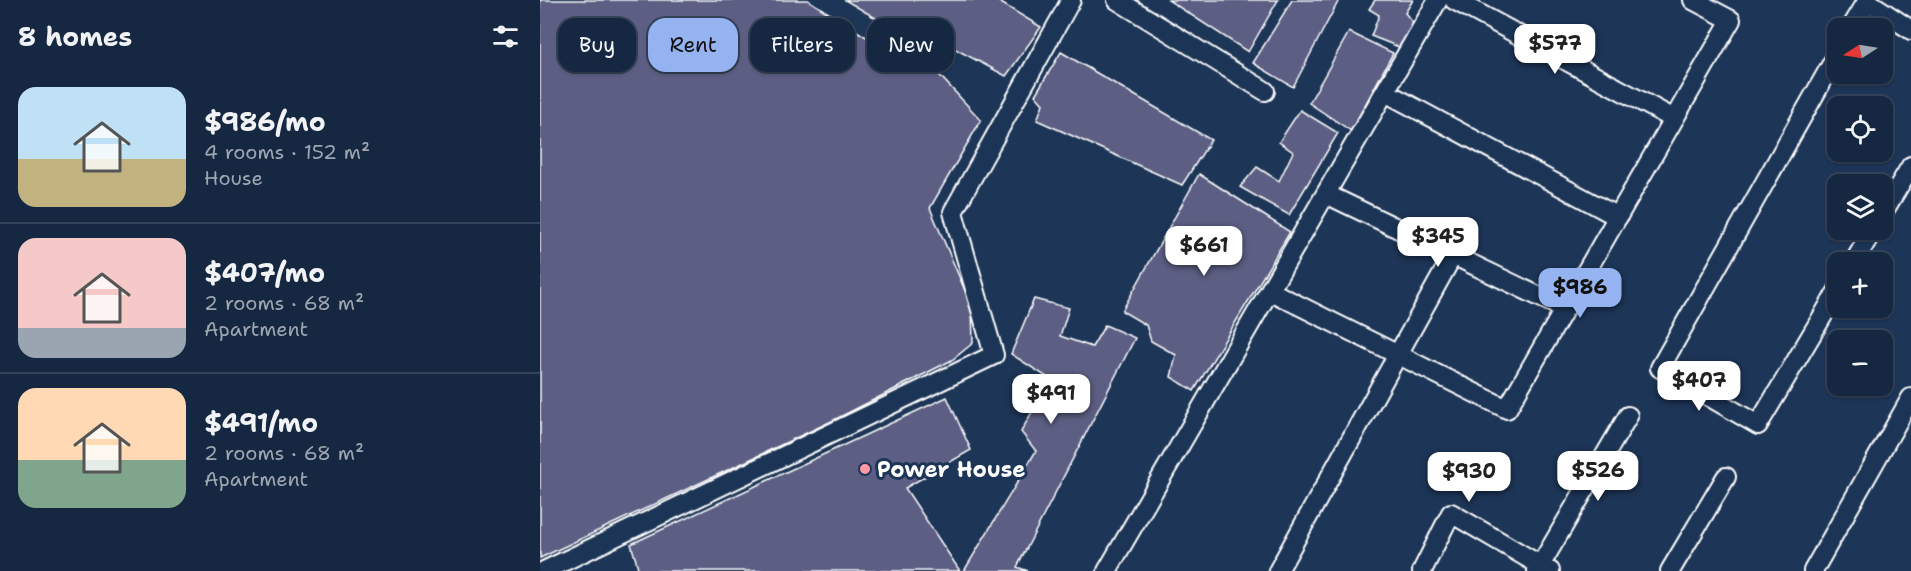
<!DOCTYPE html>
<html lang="en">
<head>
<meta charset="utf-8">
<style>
  body { margin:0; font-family:"Shantell Sans",sans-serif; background:#1f3048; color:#f1f3f6; height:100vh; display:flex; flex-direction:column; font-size:22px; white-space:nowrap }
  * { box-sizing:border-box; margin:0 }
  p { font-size:20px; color:#9ea6b1 }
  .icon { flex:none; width:33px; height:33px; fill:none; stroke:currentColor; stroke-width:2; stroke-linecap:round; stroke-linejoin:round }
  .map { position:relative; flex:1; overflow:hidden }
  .side { display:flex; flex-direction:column; background:#162841; width:540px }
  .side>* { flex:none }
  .top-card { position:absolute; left:18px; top:18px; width:570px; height:54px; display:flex; gap:12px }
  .needle { width:39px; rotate:258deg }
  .buttons { position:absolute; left:1287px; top:18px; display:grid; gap:12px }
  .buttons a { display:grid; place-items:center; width:66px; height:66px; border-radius:12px; background:#162841; box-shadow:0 2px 4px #0004,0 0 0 2px #35445a; font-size:30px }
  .price { position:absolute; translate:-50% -51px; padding:0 14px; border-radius:12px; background:#fff; color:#222; font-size:20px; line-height:39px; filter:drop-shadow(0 2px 3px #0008) }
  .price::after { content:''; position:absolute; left:50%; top:36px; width:18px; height:14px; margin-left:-9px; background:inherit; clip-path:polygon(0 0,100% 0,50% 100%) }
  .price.current { background:#95b2f1; color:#111 }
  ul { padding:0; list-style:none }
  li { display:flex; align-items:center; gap:18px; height:150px; padding:0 18px }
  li+li { border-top:2px solid #35445a }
  li span { display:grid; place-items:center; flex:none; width:168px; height:120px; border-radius:18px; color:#555 }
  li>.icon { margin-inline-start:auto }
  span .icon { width:72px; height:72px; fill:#fffc; stroke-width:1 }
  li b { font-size:26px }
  h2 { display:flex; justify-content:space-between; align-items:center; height:72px; padding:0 18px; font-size:26px }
  .chip { padding:0 21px; border-radius:18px; background:#162841; box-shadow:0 2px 4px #0004,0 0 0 2px #35445a; font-size:21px; line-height:54px }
  .chip.current { background:#95b2f1; color:#111 }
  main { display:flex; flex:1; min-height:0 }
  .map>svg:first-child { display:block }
  .building { fill:#5b5e83; stroke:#fff; stroke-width:1.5 }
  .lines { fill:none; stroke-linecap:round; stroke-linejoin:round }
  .minor-casing { stroke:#fff; stroke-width:22 }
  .minor { stroke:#1d3557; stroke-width:18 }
  .poi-dot { fill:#ff9aa2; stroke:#1d3557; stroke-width:2 }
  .labels { text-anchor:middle; stroke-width:6; stroke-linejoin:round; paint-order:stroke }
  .poi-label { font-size:22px; font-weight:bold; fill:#fff; stroke:#1d3557; text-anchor:start }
</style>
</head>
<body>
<main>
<section class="side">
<h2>8 homes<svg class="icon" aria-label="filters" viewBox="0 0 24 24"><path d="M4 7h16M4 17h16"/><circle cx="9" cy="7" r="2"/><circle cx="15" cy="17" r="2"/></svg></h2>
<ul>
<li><span style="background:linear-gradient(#bfe0f5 60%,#c2b280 0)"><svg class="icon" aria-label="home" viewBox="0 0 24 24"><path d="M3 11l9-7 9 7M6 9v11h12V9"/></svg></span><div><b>$986/mo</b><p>4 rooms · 152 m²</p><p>House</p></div></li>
<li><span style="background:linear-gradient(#f6c9c9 75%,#9aa5b1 0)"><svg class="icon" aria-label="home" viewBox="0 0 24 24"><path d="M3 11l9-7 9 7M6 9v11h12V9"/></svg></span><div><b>$407/mo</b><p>2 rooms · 68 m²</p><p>Apartment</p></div></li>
<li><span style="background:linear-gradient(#ffd9b3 60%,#7fa58c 0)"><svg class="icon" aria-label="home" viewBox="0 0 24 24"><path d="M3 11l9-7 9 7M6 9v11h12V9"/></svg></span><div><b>$491/mo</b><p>2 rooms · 68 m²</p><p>Apartment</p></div></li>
</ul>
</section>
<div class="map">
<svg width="1371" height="571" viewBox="0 0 1371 571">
  <rect width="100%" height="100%" fill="#1d3557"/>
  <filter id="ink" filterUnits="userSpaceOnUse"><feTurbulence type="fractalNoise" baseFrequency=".0167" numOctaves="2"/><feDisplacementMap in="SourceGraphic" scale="12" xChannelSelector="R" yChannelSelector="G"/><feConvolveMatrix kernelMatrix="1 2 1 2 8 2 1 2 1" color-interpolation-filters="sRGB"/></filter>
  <g filter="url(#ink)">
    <path class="building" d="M0,0H268L334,42L389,64L441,120L390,208L432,307L433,343L412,360L294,420L0,558Z
      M305,0H456L501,27L466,76L359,19L339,20Z
      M628,0H738L708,52Z
      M752,0H799L753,87L713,63Z
      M835,0H873L865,13L874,24L859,47L831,36L839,15L829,9Z
      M809,32L853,53L811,131L769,103Z
      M521,52L671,140L642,185L497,120L503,104L495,95Z
      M760,110L798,133L749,215L700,187L717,167L739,181L753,152L739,142Z
      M659,174L750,232L654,391L631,377L636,355L611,341L606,325L582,311Z
      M494,299L529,308L520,336L552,347L565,325L595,338L477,567L488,571H424L496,451L481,432L510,379L471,354Z
      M407,397L431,450L365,488L420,571H99L91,544Z"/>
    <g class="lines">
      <g class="minor-casing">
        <path id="minor" d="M577,0L725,91
          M914,0L1134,119
          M1327,1L1371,30
          M1311,28L1328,0
          M1298,53L1120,368L1218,425L1298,290
          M845,92L1078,217
          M786,194L1025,309
          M1342,214L1371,166
          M1314,262L1333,230
          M730,291L967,409L1191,20L1153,0
          M4,571L454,355L413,212L531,0
          M567,571L898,0
          M738,571L913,255
          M882,571L911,513L1010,571
          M997,571L1088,416
          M1130,571L1186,477
          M1273,571L1371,398"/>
      </g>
      <use href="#minor" class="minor"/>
    </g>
  </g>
  <circle class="poi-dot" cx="325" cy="469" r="6"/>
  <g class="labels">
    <g class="poi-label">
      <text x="337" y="477">Power House</text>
    </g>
  </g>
</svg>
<div class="buttons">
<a><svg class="needle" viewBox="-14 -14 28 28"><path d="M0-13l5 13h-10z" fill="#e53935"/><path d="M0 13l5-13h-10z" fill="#9ea6b1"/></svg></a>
<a><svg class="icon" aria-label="locate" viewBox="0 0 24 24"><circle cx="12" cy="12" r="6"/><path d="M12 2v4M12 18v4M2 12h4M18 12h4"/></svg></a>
<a><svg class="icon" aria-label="layers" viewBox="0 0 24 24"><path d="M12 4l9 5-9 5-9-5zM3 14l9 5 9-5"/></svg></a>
<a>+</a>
<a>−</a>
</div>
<b class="price" style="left:1015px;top:75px">$577</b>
<b class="price" style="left:898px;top:268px">$345</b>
<b class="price" style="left:664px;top:277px">$661</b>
<b class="price current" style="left:1040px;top:319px">$986</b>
<b class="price" style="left:1159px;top:412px">$407</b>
<b class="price" style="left:511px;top:425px">$491</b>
<b class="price" style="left:1058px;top:502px">$526</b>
<b class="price" style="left:929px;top:503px">$930</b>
<div class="top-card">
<a class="chip">Buy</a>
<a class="chip current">Rent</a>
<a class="chip">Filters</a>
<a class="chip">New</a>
</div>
</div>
</main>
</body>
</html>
